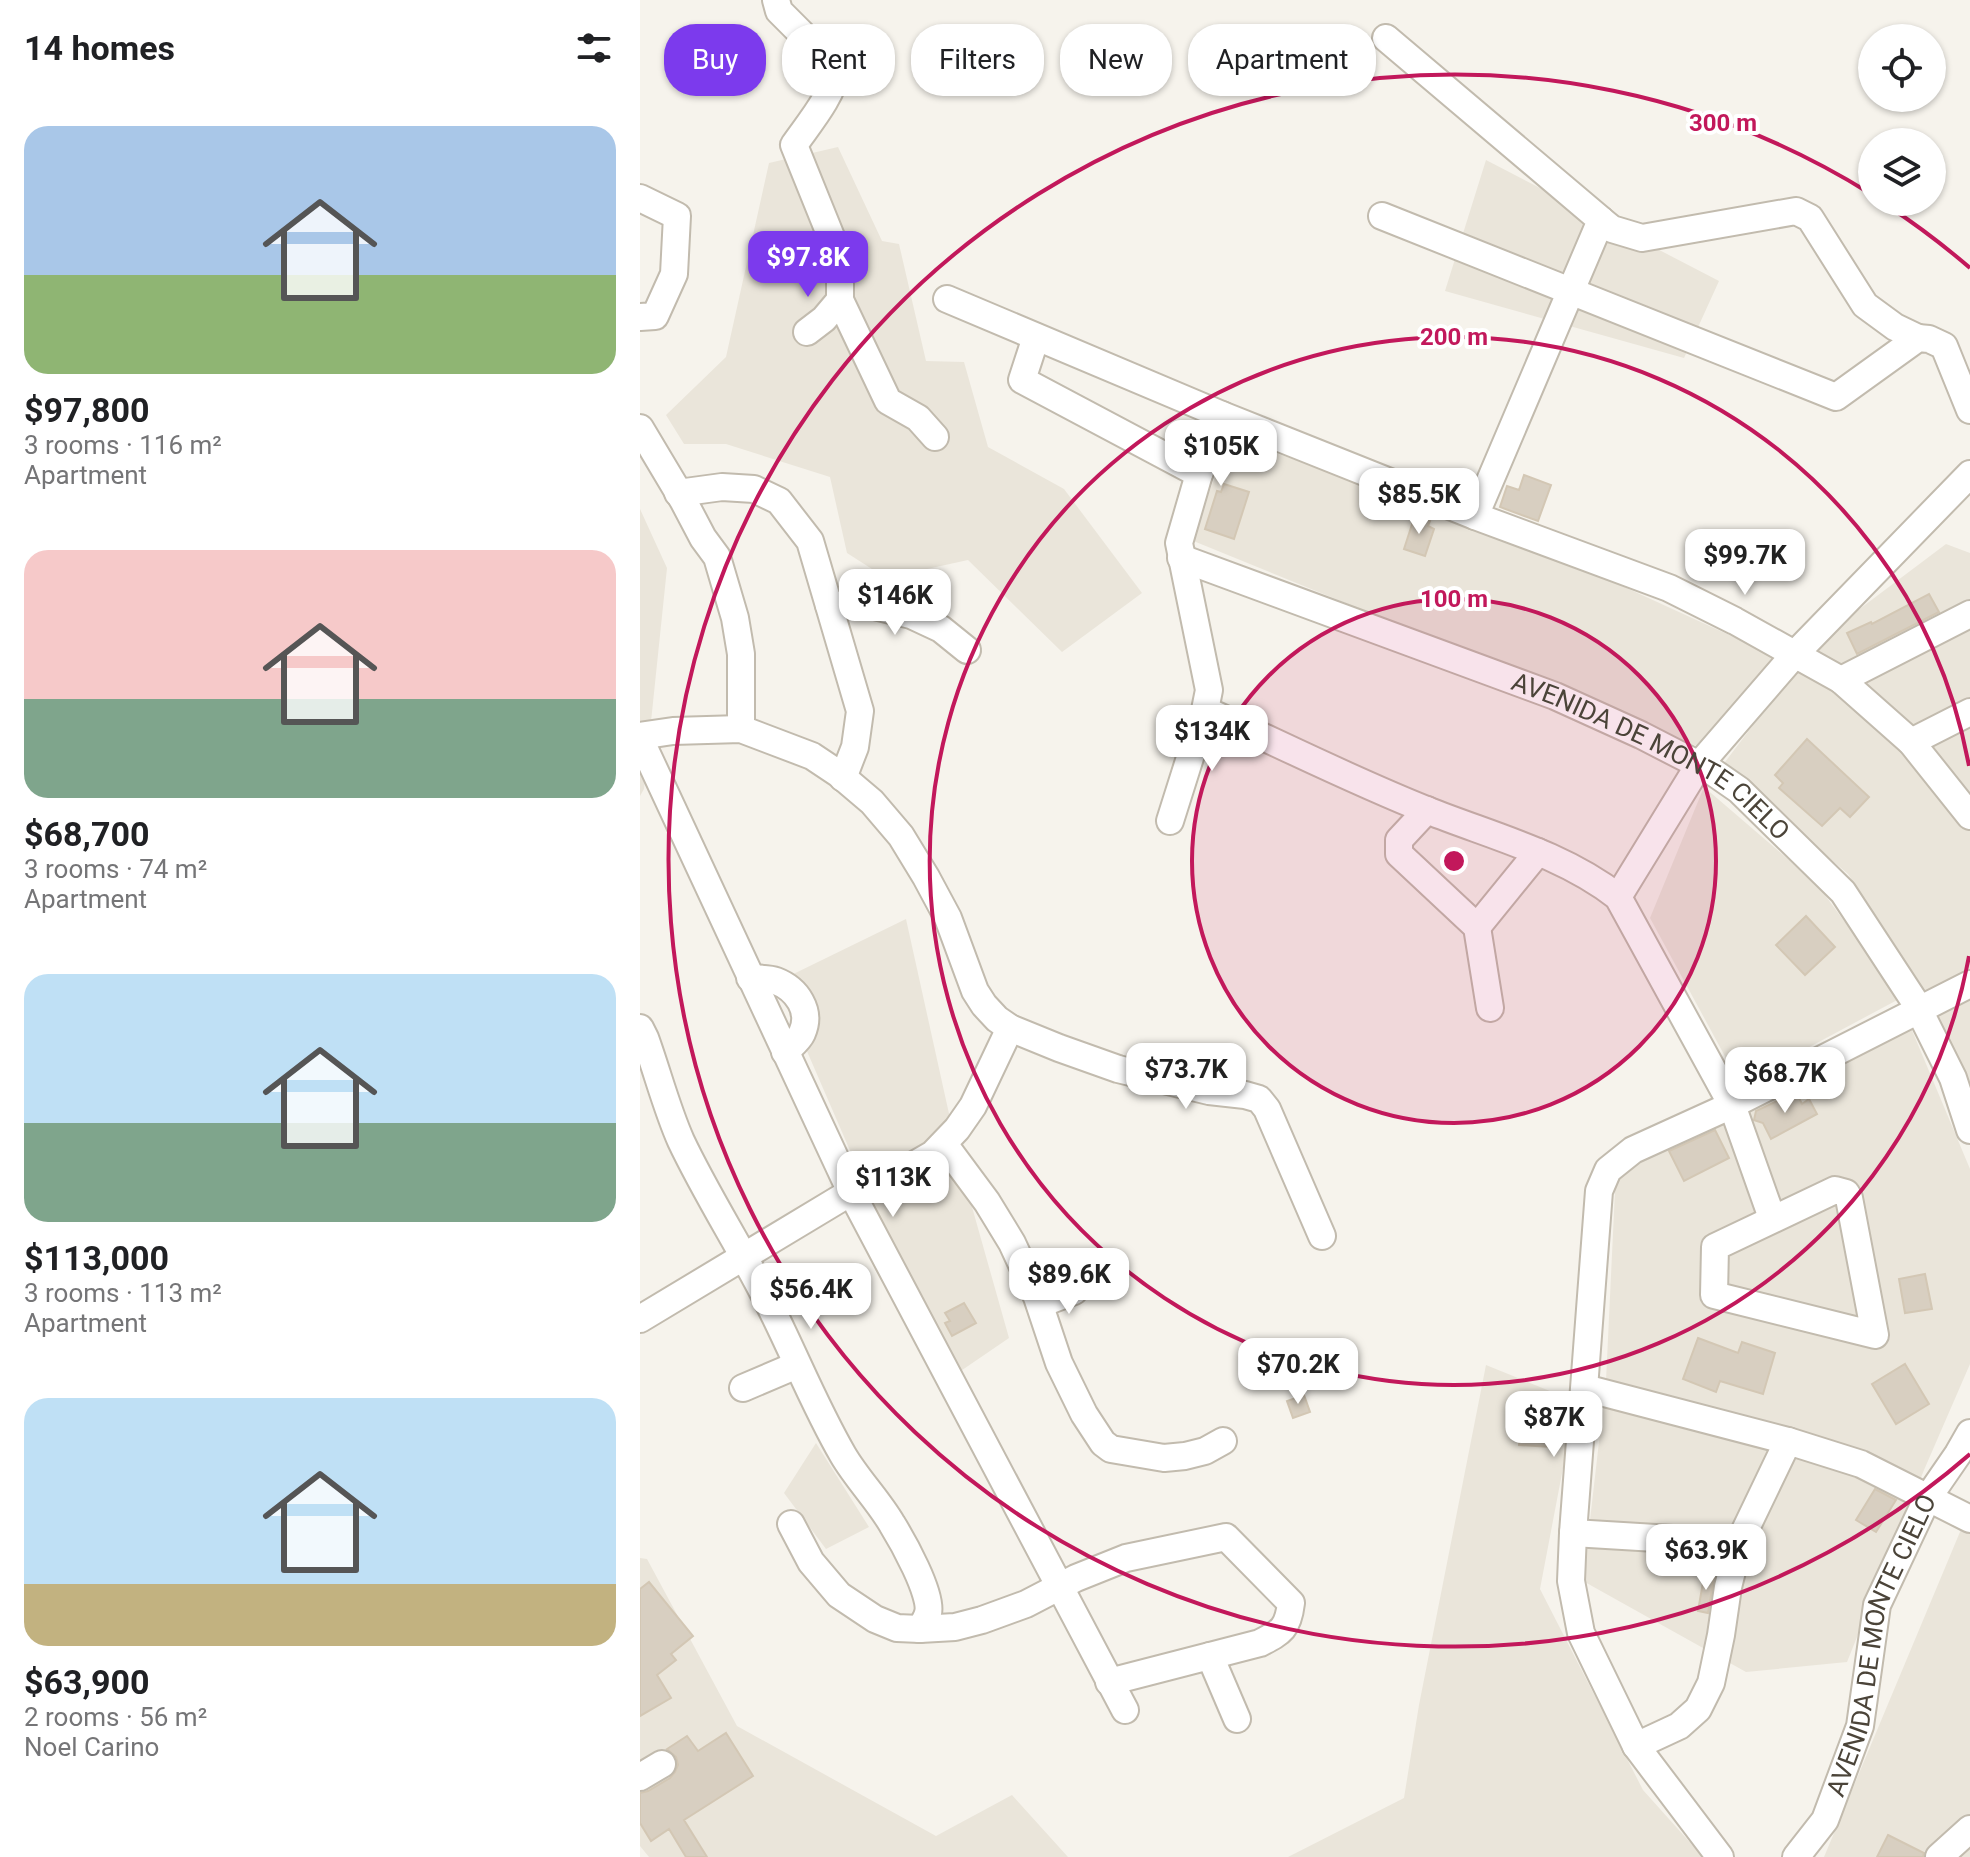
<!DOCTYPE html>
<html lang="en">
<head>
<meta charset="utf-8">
<style>
  body { margin:0; font-family:Roboto,sans-serif; background:#f2f2f2; color:#202124; height:100vh; display:flex; flex-direction:column; font-size:30px; white-space:nowrap }
  * { box-sizing:border-box; margin:0 }
  p { font-size:26px; color:#757577 }
  .icon { flex:none; width:44px; height:44px; fill:none; stroke:currentColor; stroke-width:2; stroke-linecap:round; stroke-linejoin:round }
  .map { position:relative; flex:1; overflow:hidden }
  .details { display:flex; flex-direction:column; background:#fff; width:640px }
  .details>* { flex:none }
  .guide { position:absolute; left:24px; top:24px; width:760px; height:72px; display:flex; gap:16px }
  .fabs { position:absolute; left:1218px; top:24px; display:grid; gap:16px }
  .fabs a { display:grid; place-items:center; width:88px; height:88px; border-radius:50%; background:#fff; box-shadow:0 2px 6px #0004; font-size:40px }
  .price { position:absolute; translate:-50% -68px; padding:0 18px; border-radius:16px; background:#fff; color:#222; font-size:26px; line-height:52px; filter:drop-shadow(0 2px 4px #0008) }
  .price::after { content:''; position:absolute; left:50%; top:48px; width:24px; height:18px; margin-left:-12px; background:inherit; clip-path:polygon(0 0,100% 0,50% 100%) }
  .price.active { background:#7c3aed; color:#fff }
  ul { padding:0; list-style:none }
  li { display:grid; align-content:center; gap:16px; height:424px; padding:0 24px }
  li span { display:grid; place-items:center; height:248px; border-radius:24px; color:#555 }
  li>.icon { margin-inline-start:auto }
  span .icon { width:144px; height:144px; fill:#fffc; stroke-width:1 }
  li b { font-size:34px }
  h2 { display:flex; justify-content:space-between; align-items:center; height:96px; padding:0 24px; font-size:34px }
  .tag { padding:0 28px; border-radius:32px; background:#fff; box-shadow:0 2px 6px #0004; font-size:28px; line-height:72px }
  .tag.active { background:#7c3aed; color:#fff }
  main { display:flex; flex:1; min-height:0 }
  .map>svg:first-child { display:block }
  .residential { fill:#eae5da }
  .building { fill:#d8cfc1; stroke:#d3c7b4; stroke-width:2 }
  .lines { fill:none; stroke-linecap:round; stroke-linejoin:round }
  .minor-casing { stroke:#c2bbae; stroke-width:30 }
  .minor { stroke:#fff; stroke-width:26 }
  .ring { fill:none; stroke:#c2185b; stroke-width:4 }
  .labels { text-anchor:middle; stroke-width:8; stroke-linejoin:round; paint-order:stroke }
  .street-label { font-size:26px; fill:#4b4439; stroke:#fff }
  .centre { fill:#c2185b; stroke:#fff; stroke-width:4 }
  .ring-label { font-size:24px; text-anchor:middle; font-weight:bold; fill:#c2185b; stroke:#fff; stroke-width:8; stroke-linejoin:round; paint-order:stroke }
</style>
</head>
<body>
<main>
<section class="details">
<h2>14 homes<svg class="icon" aria-label="filters" viewBox="0 0 24 24"><path d="M4 7h16M4 17h16"/><circle cx="9" cy="7" r="2"/><circle cx="15" cy="17" r="2"/></svg></h2>
<ul>
<li><span style="background:linear-gradient(#a9c7e8 60%,#8fb573 0)"><svg class="icon" aria-label="home" viewBox="0 0 24 24"><path d="M3 11l9-7 9 7M6 9v11h12V9"/></svg></span><div><b>$97,800</b><p>3 rooms · 116 m²</p><p>Apartment</p></div></li>
<li><span style="background:linear-gradient(#f6c9c9 60%,#7fa58c 0)"><svg class="icon" aria-label="home" viewBox="0 0 24 24"><path d="M3 11l9-7 9 7M6 9v11h12V9"/></svg></span><div><b>$68,700</b><p>3 rooms · 74 m²</p><p>Apartment</p></div></li>
<li><span style="background:linear-gradient(#bfe0f5 60%,#7fa58c 0)"><svg class="icon" aria-label="home" viewBox="0 0 24 24"><path d="M3 11l9-7 9 7M6 9v11h12V9"/></svg></span><div><b>$113,000</b><p>3 rooms · 113 m²</p><p>Apartment</p></div></li>
<li><span style="background:linear-gradient(#bfe0f5 75%,#c2b280 0)"><svg class="icon" aria-label="home" viewBox="0 0 24 24"><path d="M3 11l9-7 9 7M6 9v11h12V9"/></svg></span><div><b>$63,900</b><p>2 rooms · 56 m²</p><p>Noel Carino</p></div></li>
</ul>
</section>
<div class="map">
<svg width="1330" height="1857" viewBox="0 0 1330 1857">
  <rect width="100%" height="100%" fill="#f6f3ec"/>
  <path class="residential" d="M198,147L242,241L259,244L286,361L324,362L348,447L424,489L502,593L422,652L328,560L246,578L207,553L190,477L86,444H44L26,415L86,357L129,163Z
    M846,160L1079,281L1044,358L805,291Z
    M590,437L869,534L1135,656L1059,747L551,540Z
    M0,509L27,568L4,789L0,796Z
    M1306,544L1330,553V1106L1276,977L1208,874L1082,766L1177,641Z
    M1064,787L1176,883L1261,998L1100,1084L1010,918Z
    M266,919L321,1168L369,1338L309,1379L137,982Z
    M1271,1028L1330,1169V1364L1284,1470L1207,1662L1106,1672L943,1581L966,1381L976,1170Z
    M846,1365L922,1396L935,1405L900,1589L1003,1790L1063,1857H648L764,1798L779,1705Z
    M176,1443L229,1527L186,1549L144,1493Z
    M1330,1508V1857H1184Z
    M0,1558L7,1559L97,1726L296,1836L372,1795L428,1857H9L0,1846Z"/>
  <path class="building" d="M884,475L911,485L898,521L860,507L867,486L879,490Z
    M584,484L609,492L594,539L565,529L577,491L581,492Z
    M775,515L790,521L788,526L794,529L785,556L764,549Z
    M1289,594L1299,612L1217,654L1207,633L1231,622L1232,624Z
    M1167,739L1229,797L1210,817L1200,808L1182,826L1139,788L1143,783L1135,775Z
    M1166,916L1195,947L1165,975L1136,945Z
    M1156,1092L1162,1104L1169,1099L1177,1114L1131,1139L1123,1123L1114,1120L1116,1111Z
    M1075,1130L1089,1158L1044,1181L1029,1151Z
    M1285,1274L1292,1309L1265,1313L1259,1279Z
    M324,1303L336,1323L312,1336L305,1323L310,1321L305,1313Z
    M1058,1338L1098,1353L1102,1342L1135,1353L1123,1394L1080,1381L1076,1392L1043,1379Z
    M1265,1364L1289,1404L1256,1424L1232,1384Z
    M664,1395L670,1412L653,1418L647,1401Z
    M881,1419L912,1421L911,1447L879,1445Z
    M1235,1489L1256,1500L1236,1532L1216,1520Z
    M1065,1571L1075,1573L1068,1613L1058,1611Z
    M9,1582L53,1636L31,1654L36,1660L17,1675L31,1698L0,1716V1589Z
    M86,1733L113,1776L44,1820L67,1857H46L29,1829L11,1841L0,1823V1793L8,1791L30,1778L35,1772L38,1765L36,1757L27,1749L47,1736L58,1751Z
    M1248,1835L1284,1853L1283,1857H1237Z"/>
  <g class="lines">
    <g class="minor-casing">
      <g id="minor">
        <path d="M136,0L139,11L197,69C192,97 170,122 154,145L192,239L200,252V300L248,401L278,418L295,437"/>
        <path d="M746,38L961,220L835,516"/>
        <path d="M0,198L37,216L34,274L15,316L0,317"/>
        <path d="M742,216L1196,397L1278,338L1289,339L1304,346L1330,410"/>
        <path d="M961,220L972,229L1002,238L1156,211L1170,218L1225,305L1255,327L1278,338"/>
        <path d="M307,299L582,415L835,516L1029,588L1095,621L1201,680L1271,742L1330,816"/>
        <path d="M167,332L184,319L200,300"/>
        <path d="M396,337L382,380L559,474"/>
        <path d="M0,428L43,500L63,538L77,557L95,618L101,654V729"/>
        <path d="M38,493L82,487L114,489L139,501L170,541L220,711L215,747L203,778"/>
        <path id="s1" d="M541,558L915,696L1001,735L1073,772L1099,790L1203,892L1275,1002L1313,1078L1330,1130"/>
        <path d="M189,605H230L271,615L301,629L327,650"/>
        <path d="M1201,680L1330,614"/>
        <path d="M565,710C640,744 713,781 789,811C852,836 923,854 978,897L1092,1105L1132,1218"/>
        <path d="M0,736L33,731L101,729L172,756L199,774L232,802L261,836L286,877L308,918L335,991L344,1005L357,1019L370,1028L419,1048L478,1069L569,1091L605,1095L619,1099L627,1109L682,1236"/>
        <path d="M0,739L211,1192L485,1710"/>
        <path d="M1271,742L1330,712"/>
        <path d="M787,810L759,840V854L837,927L850,1008"/>
        <path d="M530,821L565,710L569,690L539,543L559,474L582,415"/>
        <path d="M978,897L1059,765L1155,654L1330,474"/>
        <path d="M837,927L898,852"/>
        <path d="M110,978C118,979 128,978 136,981C157,989 172,1011 162,1033C159,1040 151,1046 145,1052"/>
        <path d="M0,1028L5,1038C17,1071 27,1110 41,1141C67,1196 101,1248 128,1302C154,1353 174,1405 203,1455C217,1479 238,1500 252,1524C262,1540 293,1595 288,1613C287,1618 283,1624 280,1629"/>
        <path d="M304,1144L347,1202L372,1243L397,1297L419,1363L444,1414L463,1443L471,1449L524,1458L545,1456L565,1451L583,1441"/>
        <path d="M1195,1190L1206,1193L1209,1198L1235,1335L1074,1295L1075,1247Z"/>
        <path d="M400,1304L434,1291"/>
        <path d="M0,1319L211,1192L260,1173L293,1154L317,1129L333,1106L370,1028"/>
        <path d="M103,1388L157,1365"/>
        <path d="M945,1388L1148,1441L1221,1464L1330,1519"/>
        <path d="M151,1524L171,1562L199,1595L235,1619L257,1628L280,1629L315,1627L342,1620L386,1604L436,1578L486,1558L586,1537L651,1603C648,1628 642,1632 620,1643L469,1682"/>
        <path d="M933,1533L1099,1543"/>
        <path d="M570,1656L597,1719"/>
        <path d="M996,1746L1039,1726L1058,1709L1071,1683L1081,1635L1088,1587L1099,1543L1148,1441"/>
        <path d="M0,1777L22,1764"/>
        <path d="M1080,1857L996,1746L941,1633L931,1581L933,1533L959,1191L968,1170L993,1150L1092,1105L1330,984"/>
        <path id="s2" d="M1156,1857L1185,1820L1220,1726L1237,1605L1287,1499L1318,1454L1330,1433"/>
        <path d="M1299,1857L1330,1829"/>
      </g>
    </g>
    <use href="#minor" class="minor"/>
  </g>
  <circle cx="814" cy="861" r="262" fill="#c2185b" fill-opacity=".12"/>
  <g class="ring">
    <circle cx="814" cy="861" r="262"/>
    <path d="M1329 956A524 524 0 1 1 1329 766"/>
    <path d="M1330 1454A786 786 0 1 1 1231 194M1248 206A786 786 0 0 1 1330 268"/>
  </g>
  <g class="labels">
    <g class="street-label">
      <text dy="9" stroke="none"><textPath href="#s1" startOffset="512">AVENIDA DE MONTE CIELO</textPath></text>
      <text dy="9" stroke="none"><textPath href="#s2" startOffset="232">AVENIDA DE MONTE CIELO</textPath></text>
    </g>
  </g>
  <circle cx="814" cy="861" r="12" class="centre"/>
  <g class="ring-label">
    <text x="1083" y="131">300 m</text>
    <text x="814" y="345">200 m</text>
    <text x="814" y="607">100 m</text>
  </g>
</svg>
<div class="fabs">
<a><svg class="icon" aria-label="locate" viewBox="0 0 24 24"><circle cx="12" cy="12" r="6"/><path d="M12 2v4M12 18v4M2 12h4M18 12h4"/></svg></a>
<a><svg class="icon" aria-label="layers" viewBox="0 0 24 24"><path d="M12 4l9 5-9 5-9-5zM3 14l9 5 9-5"/></svg></a>
</div>
<b class="price active" style="left:168px;top:299px">$97.8K</b>
<b class="price" style="left:581px;top:488px">$105K</b>
<b class="price" style="left:779px;top:536px">$85.5K</b>
<b class="price" style="left:1105px;top:597px">$99.7K</b>
<b class="price" style="left:255px;top:637px">$146K</b>
<b class="price" style="left:572px;top:773px">$134K</b>
<b class="price" style="left:546px;top:1111px">$73.7K</b>
<b class="price" style="left:1145px;top:1115px">$68.7K</b>
<b class="price" style="left:253px;top:1219px">$113K</b>
<b class="price" style="left:429px;top:1316px">$89.6K</b>
<b class="price" style="left:171px;top:1331px">$56.4K</b>
<b class="price" style="left:658px;top:1406px">$70.2K</b>
<b class="price" style="left:914px;top:1459px">$87K</b>
<b class="price" style="left:1066px;top:1592px">$63.9K</b>
<div class="guide">
<a class="tag active">Buy</a>
<a class="tag">Rent</a>
<a class="tag">Filters</a>
<a class="tag">New</a>
<a class="tag">Apartment</a>
</div>
</div>
</main>
</body>
</html>
